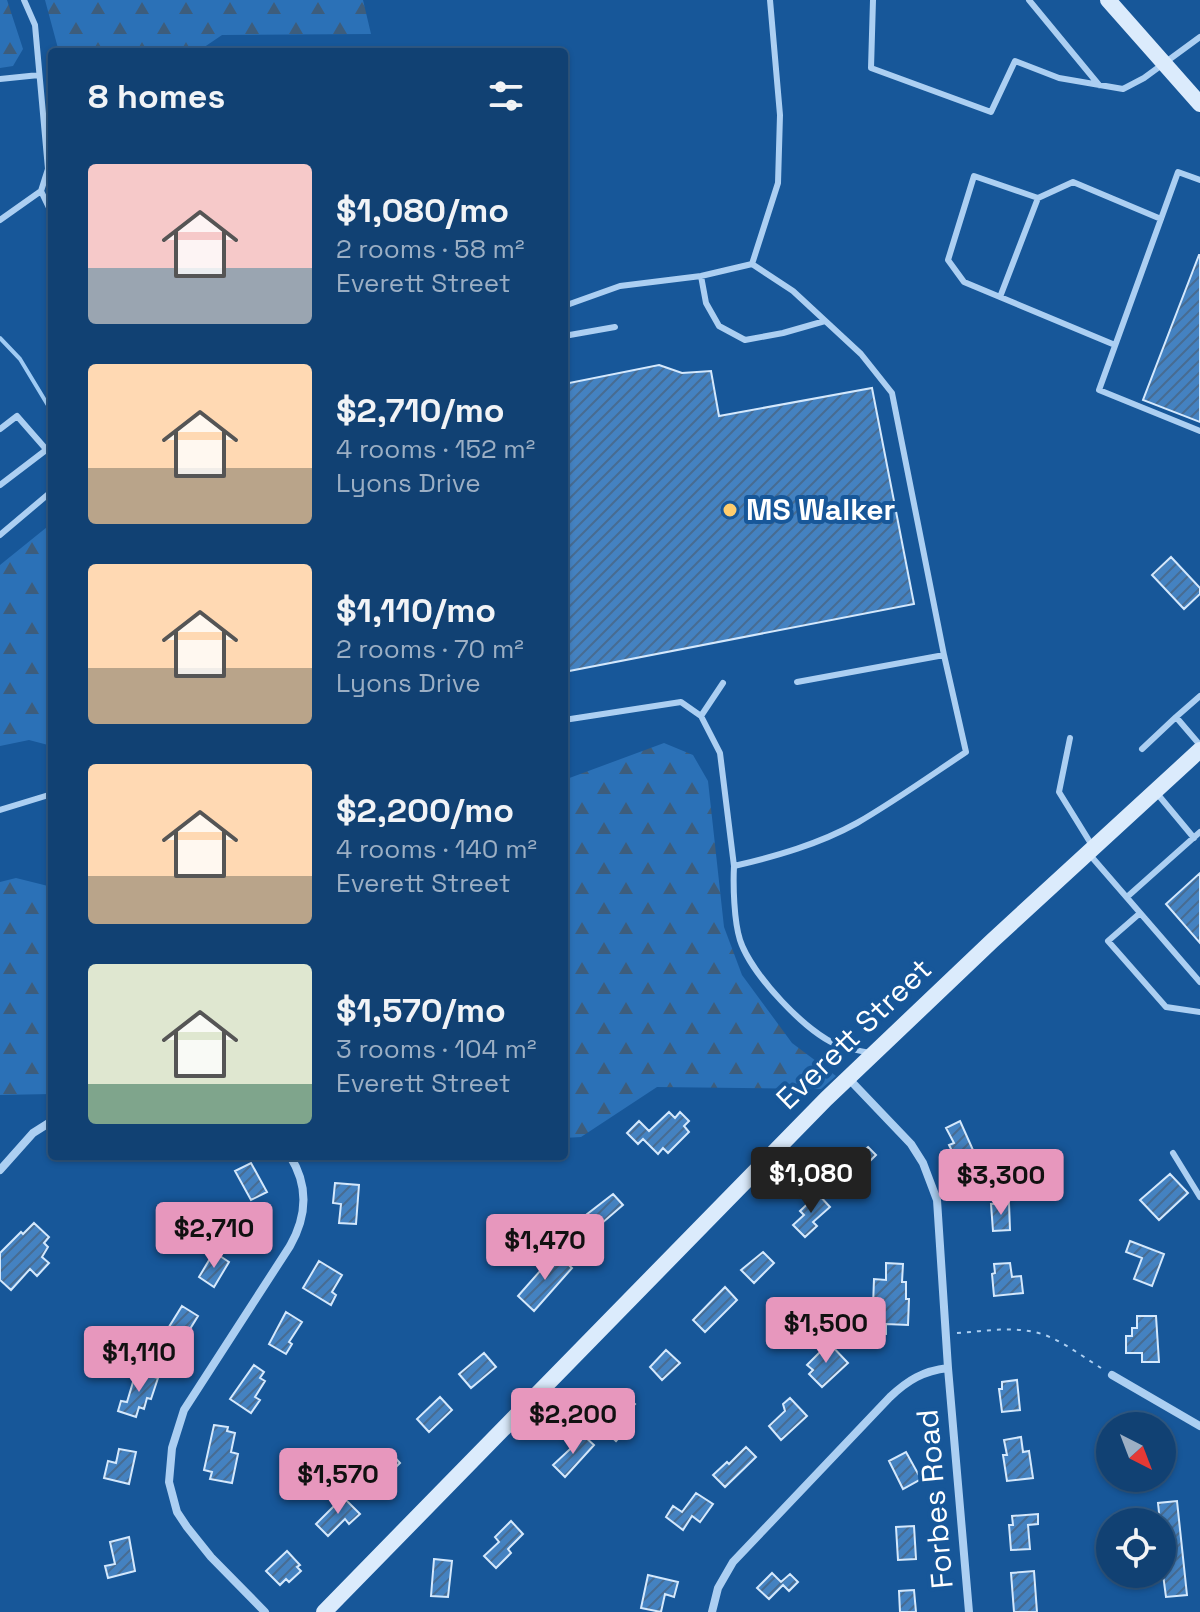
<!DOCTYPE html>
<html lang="en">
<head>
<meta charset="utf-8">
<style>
  body { margin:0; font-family:"Space Grotesk",sans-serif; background:#1e4c7b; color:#f1f3f6; height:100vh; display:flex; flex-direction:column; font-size:30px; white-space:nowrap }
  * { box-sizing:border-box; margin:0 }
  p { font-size:26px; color:#9cafc4 }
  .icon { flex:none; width:44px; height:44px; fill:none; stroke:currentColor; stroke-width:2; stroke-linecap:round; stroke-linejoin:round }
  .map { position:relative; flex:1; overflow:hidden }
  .drawer { position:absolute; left:48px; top:48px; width:520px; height:1112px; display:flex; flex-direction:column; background:#114173; border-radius:8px; box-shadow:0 2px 6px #0004,0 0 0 2px #305a85 }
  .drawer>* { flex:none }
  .needle { width:52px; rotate:138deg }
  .controls { position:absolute; left:1096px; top:1412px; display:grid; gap:16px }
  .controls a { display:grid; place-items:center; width:80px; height:80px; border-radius:50%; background:#114173; box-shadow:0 2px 6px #0004,0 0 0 2px #305a85; font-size:40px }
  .price { position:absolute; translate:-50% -68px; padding:0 18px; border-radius:8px; background:#e797bd; color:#111; font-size:26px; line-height:52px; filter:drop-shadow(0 2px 4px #0008) }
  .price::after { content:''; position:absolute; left:50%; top:48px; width:24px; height:18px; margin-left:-12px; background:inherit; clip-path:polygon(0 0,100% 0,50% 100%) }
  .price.on { background:#222; color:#fff }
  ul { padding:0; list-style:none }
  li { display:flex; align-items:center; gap:24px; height:200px; padding:0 40px }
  li span { display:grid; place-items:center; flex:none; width:224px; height:160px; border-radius:8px; color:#555 }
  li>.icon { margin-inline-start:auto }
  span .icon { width:96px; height:96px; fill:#fffc; stroke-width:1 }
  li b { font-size:34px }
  h2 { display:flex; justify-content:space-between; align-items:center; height:96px; padding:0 40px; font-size:34px }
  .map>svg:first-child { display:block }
  .forest { fill:url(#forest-firs) }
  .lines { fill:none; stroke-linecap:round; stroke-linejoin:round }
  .stream { stroke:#9fcbf4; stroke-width:4 }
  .building { fill:url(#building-hatch); stroke:#d4e8fc; stroke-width:2 }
  .path { stroke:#accff2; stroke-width:2; stroke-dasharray:4 6; stroke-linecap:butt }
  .lane { stroke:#accff2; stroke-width:6 }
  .street { stroke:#accff2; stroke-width:8 }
  .secondary { stroke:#dbebfc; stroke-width:16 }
  .poi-dot { fill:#ffcd6d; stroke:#175799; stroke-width:3 }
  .labels { text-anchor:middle; stroke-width:8; stroke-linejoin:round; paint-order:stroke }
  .poi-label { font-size:30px; font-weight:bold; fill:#fff; stroke:#175799; text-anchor:start }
  .street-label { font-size:30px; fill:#fff; stroke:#175799 }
</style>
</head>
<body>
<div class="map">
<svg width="1200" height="1612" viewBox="0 0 1200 1612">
  <defs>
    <pattern id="forest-firs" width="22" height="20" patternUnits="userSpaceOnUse" patternTransform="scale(2)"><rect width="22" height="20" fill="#2b71b7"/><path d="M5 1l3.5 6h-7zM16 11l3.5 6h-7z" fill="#3d5d7c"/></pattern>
    <pattern id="building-hatch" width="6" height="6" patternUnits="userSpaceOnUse" patternTransform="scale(2)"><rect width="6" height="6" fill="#4482c1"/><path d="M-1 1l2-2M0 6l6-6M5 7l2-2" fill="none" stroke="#476c92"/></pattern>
  </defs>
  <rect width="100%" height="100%" fill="#175799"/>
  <path class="forest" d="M0,0H7L23,49L13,66L0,68Z
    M45,0H363L371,34L222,35L197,52H59Z
    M52,523V746L29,740L0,746V565Z
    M664,743L693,755L708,781L724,927L742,975L792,1043L836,1076L821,1089L657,1087L581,1137L564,1138V780Z
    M16,878L52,887L51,1094L0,1095V882Z"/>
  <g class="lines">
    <path class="stream" d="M0,338L20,359L52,412"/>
  </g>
  <path class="building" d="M1199,255H1200V422L1143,400Z
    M659,365L682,373L711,371L719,416L872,388L914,604L564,672V384Z
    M1171,557L1200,588V594L1184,609L1152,575Z
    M1200,873V943L1166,904Z
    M669,1112L675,1118L680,1112L689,1121L684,1126L689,1132L668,1153L663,1148L658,1154L643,1139L638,1144L627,1133L639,1121L649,1131Z
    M960,1121L977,1159L960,1167L949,1145L954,1143L946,1128Z
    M868,1147L876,1155L865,1166L867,1168L849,1186L837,1173Z
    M251,1163L267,1192L251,1200L235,1171Z
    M1170,1174L1188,1193L1159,1220L1140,1200Z
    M335,1183L359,1185L356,1224L339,1223L341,1204L333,1203Z
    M613,1194L623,1205L594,1230L591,1227L586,1232L577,1222Z
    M818,1194L830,1207L813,1222L817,1226L805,1237L793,1225L804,1215L800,1211Z
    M1009,1203L1010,1230L993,1231L991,1204Z
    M34,1223L49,1237L44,1243L48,1247L42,1257L49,1263L37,1276L30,1269L11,1290L0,1280V1253L21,1232L23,1234Z
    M1130,1241L1164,1254L1152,1286L1134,1279L1142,1258L1126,1252Z
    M214,1252L229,1262L214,1287L199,1277Z
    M763,1252L774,1263L754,1283L741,1270Z
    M556,1253L572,1268L534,1311L518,1296Z
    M319,1261L342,1275L332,1292L336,1295L331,1305L303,1288Z
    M886,1263L903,1264L902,1282H906V1299H909L908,1325L886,1324V1334L872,1333L874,1279L886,1280Z
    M1010,1263L1012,1277L1021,1276L1023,1293L994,1296L992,1274L995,1273L994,1264Z
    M725,1287L737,1300L705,1332L693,1320Z
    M182,1306L198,1316L180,1345L164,1335Z
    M286,1312L302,1322L289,1342L292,1344L286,1354L269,1344Z
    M1137,1316H1156L1159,1362H1142V1353H1126V1336H1132V1328H1137Z
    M829,1343L848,1363L822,1387L809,1374L813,1370L807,1365Z
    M666,1350L680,1363L662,1380L650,1367Z
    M484,1353L496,1367L471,1388L459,1374Z
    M254,1365L264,1372L260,1378L265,1381L255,1397L260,1400L251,1413L230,1399Z
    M136,1372L158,1378L151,1399L147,1398L144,1409L139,1407L136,1417L118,1411L121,1401L127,1402Z
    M1017,1380L1020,1410L1002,1412L999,1389H1002V1382Z
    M622,1392L635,1404L618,1422L626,1430L616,1441L603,1429L608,1423L600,1416Z
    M440,1397L452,1410L429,1432L417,1419Z
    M790,1398L807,1416L781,1440L769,1426L785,1411L783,1404Z
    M214,1425L228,1427L227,1431L235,1433L231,1452L238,1454L232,1483L210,1479L212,1472L204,1470Z
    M584,1436L594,1445L565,1477L553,1465Z
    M1021,1437L1023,1452L1029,1451L1033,1478L1007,1481L1003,1455H1007L1004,1440Z
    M746,1447L756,1457L725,1487L713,1475L727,1462L729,1464Z
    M119,1449L136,1452L129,1484L104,1478L108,1461L116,1463Z
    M389,1451L400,1463L379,1484L367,1472Z
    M906,1452L921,1479L903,1489L889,1461Z
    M696,1493L713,1504L700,1522L692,1516L683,1530L666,1517L673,1506L682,1512Z
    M343,1497L360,1514L349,1524L345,1519L328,1536L316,1524Z
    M1177,1501L1187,1595L1166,1597L1162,1567V1554H1164L1162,1522H1160L1158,1503Z
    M1038,1514V1524L1028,1525L1030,1549L1011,1550L1009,1525H1013L1012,1516Z
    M511,1521L523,1534L508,1549L511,1553L496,1568L484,1556L499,1542L495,1537Z
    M914,1526L916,1559L898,1560L896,1527Z
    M129,1537L135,1571L108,1578L105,1566L115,1564L110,1542Z
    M287,1551L300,1565L297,1567L301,1571L289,1582L286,1579L280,1585L266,1571Z
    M434,1559L452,1561L448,1597L431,1596Z
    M1034,1571L1037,1612H1014L1011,1573Z
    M772,1573L781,1582L790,1574L798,1582L789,1591L783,1585L769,1599L757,1588Z
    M648,1575L678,1582L674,1597L665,1594L661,1612L641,1608Z
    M914,1590L916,1612H900L899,1591Z"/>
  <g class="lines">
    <path class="path" d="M957,1333C989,1331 1022,1324 1052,1338C1069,1346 1085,1358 1101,1368"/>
    <path class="lane" d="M770,0L780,115L778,183L752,264L793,291L861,354L892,393L944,655L797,682
      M873,0L871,68L991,112L1015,61L1059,78L1123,89L1144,78L1200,37
      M1029,0L1099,85
      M0,79L39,75
      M1200,180L1178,172L1099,390L1200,431
      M41,191L52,214
      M0,220L41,191L48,169L35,25L24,0
      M701,276L706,303L719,326L745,340L783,333L825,321
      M1000,297L1038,198
      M564,306L620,286L701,276L752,264
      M564,336L615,327
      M1115,345L964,282L948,260L974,176L1038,198L1073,182L1161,219
      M0,429L17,416L52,456
      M0,485L46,450
      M0,535L52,491
      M723,683L701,716L720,753L734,866C733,886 734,921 740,940C751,974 807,1034 840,1046C850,1049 860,1051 870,1053
      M1200,696L1176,717L1200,745
      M564,720L681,702L701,716
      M1070,738L1059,792L1093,847
      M1142,749L1176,717
      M1155,791L1194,838
      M0,810L52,794
      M1090,855L1200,982
      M734,866C777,856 819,844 857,823C895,801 930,776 966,752L944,655
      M1127,897L1200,832
      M1139,914L1108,941L1166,1007L1200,1012
      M1173,1153L1200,1197"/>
    <path class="street" d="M848,1078L911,1144L923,1163L937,1200L948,1368L969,1612
      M0,1170L33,1133L52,1121
      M1112,1375L1200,1426
      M265,1612L211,1557L187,1527L177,1512L169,1482L172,1448L184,1410L290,1246C307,1216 309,1186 290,1156
      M712,1612L718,1588L733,1562L890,1397C908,1380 923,1371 948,1368"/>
    <path class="secondary" d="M1108,0L1200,104
      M324,1612L826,1099L992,941L1200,750"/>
  </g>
  <circle class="poi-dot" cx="730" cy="510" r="8"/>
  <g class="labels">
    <g class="poi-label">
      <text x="746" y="520">MS Walker</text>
    </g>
    <g class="street-label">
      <text transform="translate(854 1034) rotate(-44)" y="10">Everett Street</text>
      <text transform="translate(935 1499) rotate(-95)" y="10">Forbes Road</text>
    </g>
  </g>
</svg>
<div class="controls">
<a><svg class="needle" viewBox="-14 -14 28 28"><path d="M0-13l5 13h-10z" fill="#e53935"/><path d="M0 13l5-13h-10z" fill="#9cafc4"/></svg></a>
<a><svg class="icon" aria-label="locate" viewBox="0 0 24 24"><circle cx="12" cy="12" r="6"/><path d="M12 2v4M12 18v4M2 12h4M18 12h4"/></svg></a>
</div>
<b class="price on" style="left:811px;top:1215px">$1,080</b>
<b class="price" style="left:1001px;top:1217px">$3,300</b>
<b class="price" style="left:214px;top:1270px">$2,710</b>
<b class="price" style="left:545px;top:1282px">$1,470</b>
<b class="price" style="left:826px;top:1365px">$1,500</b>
<b class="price" style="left:139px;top:1394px">$1,110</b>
<b class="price" style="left:573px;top:1456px">$2,200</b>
<b class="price" style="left:338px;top:1516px">$1,570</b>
<section class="drawer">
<h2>8 homes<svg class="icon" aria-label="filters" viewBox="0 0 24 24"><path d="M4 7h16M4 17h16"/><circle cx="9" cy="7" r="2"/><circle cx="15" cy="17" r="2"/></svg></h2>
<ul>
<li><span style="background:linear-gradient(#f6c9c9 65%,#9aa5b1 0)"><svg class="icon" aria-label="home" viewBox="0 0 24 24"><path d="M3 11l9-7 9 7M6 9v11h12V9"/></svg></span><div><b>$1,080/mo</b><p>2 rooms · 58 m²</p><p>Everett Street</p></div></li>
<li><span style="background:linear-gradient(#ffd9b3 65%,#b9a48a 0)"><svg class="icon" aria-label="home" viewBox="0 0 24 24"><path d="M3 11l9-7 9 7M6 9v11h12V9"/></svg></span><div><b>$2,710/mo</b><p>4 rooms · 152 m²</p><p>Lyons Drive</p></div></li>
<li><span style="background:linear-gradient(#ffd9b3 65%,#b9a48a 0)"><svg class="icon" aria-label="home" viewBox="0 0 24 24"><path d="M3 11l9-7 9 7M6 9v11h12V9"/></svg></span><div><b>$1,110/mo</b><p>2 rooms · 70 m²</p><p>Lyons Drive</p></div></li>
<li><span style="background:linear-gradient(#ffd9b3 70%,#b9a48a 0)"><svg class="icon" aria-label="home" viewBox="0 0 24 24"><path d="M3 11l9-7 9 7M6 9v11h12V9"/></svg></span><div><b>$2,200/mo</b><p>4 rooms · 140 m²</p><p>Everett Street</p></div></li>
<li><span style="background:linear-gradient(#dfe7d0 75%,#7fa58c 0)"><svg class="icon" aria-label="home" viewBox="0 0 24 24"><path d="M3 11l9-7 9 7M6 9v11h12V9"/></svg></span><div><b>$1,570/mo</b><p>3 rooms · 104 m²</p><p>Everett Street</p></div></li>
</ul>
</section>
</div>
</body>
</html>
